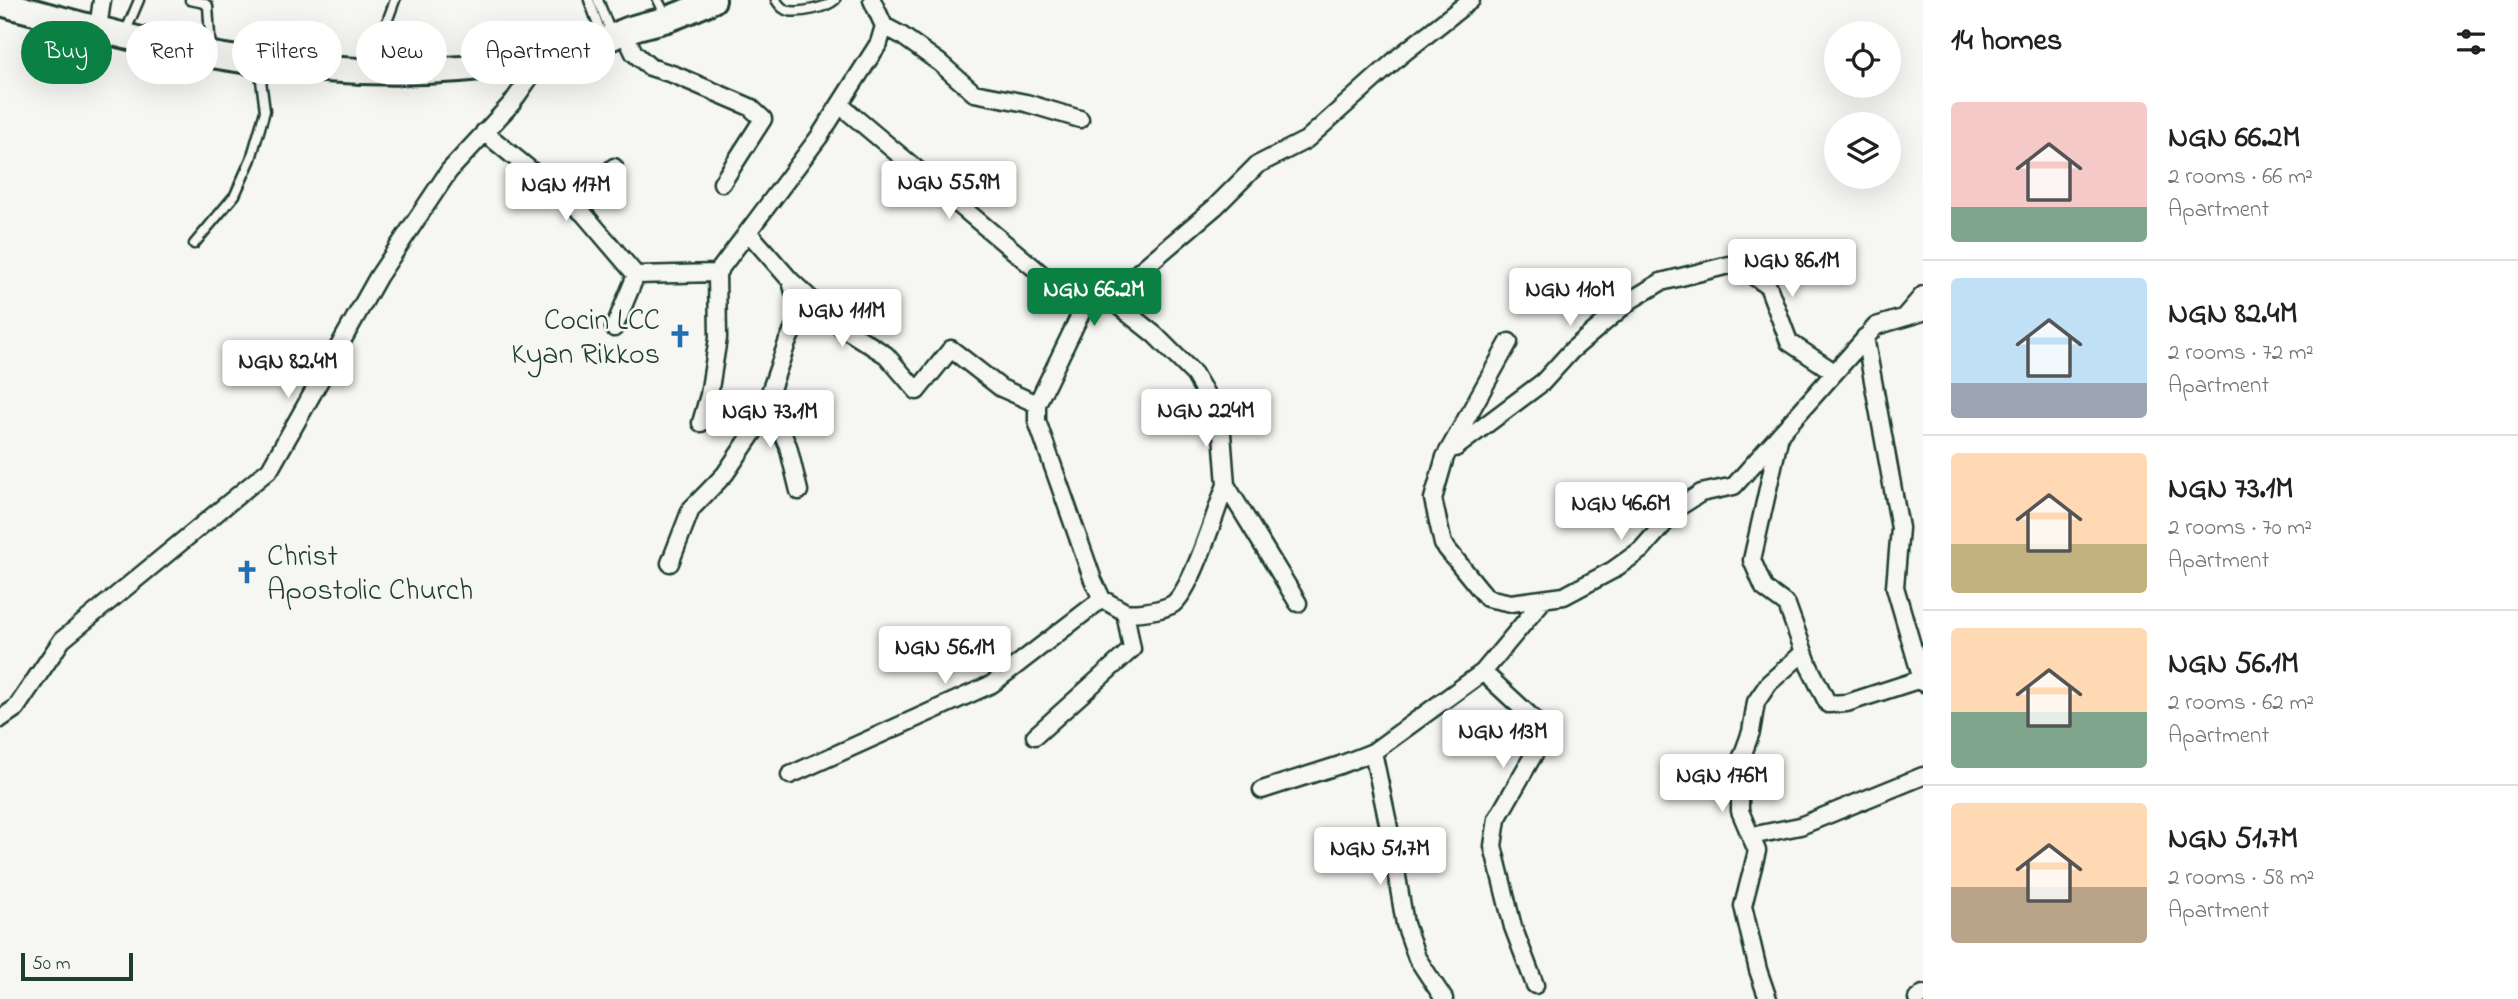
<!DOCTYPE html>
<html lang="en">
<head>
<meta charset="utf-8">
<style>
  body { margin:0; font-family:"Indie Flower",sans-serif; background:#f2f2f2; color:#202124; height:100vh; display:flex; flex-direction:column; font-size:26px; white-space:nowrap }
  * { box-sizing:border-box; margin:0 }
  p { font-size:23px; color:#757577 }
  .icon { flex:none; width:38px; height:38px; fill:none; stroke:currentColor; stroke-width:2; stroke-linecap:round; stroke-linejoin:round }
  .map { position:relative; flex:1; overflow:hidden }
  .side { display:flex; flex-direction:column; background:#fff; width:595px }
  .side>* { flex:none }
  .top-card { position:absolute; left:21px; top:21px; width:665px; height:63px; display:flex; gap:14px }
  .tools { position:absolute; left:1824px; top:21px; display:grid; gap:14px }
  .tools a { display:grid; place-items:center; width:77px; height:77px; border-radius:50%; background:#fff; box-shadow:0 7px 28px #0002; font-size:35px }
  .scale { position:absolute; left:21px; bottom:18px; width:112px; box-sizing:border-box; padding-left:7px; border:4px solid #1f3d34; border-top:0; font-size:19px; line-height:24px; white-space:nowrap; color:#1f3d34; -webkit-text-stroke:5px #f6f6f2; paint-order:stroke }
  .price { position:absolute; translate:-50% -60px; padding:0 16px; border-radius:7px; background:#fff; color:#222; font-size:23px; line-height:46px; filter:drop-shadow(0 2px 4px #0008) }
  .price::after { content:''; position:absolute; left:50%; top:42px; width:21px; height:16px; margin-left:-10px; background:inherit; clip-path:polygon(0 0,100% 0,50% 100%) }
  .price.current { background:#0b8043; color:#fff }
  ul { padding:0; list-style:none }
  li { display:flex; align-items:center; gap:21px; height:175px; padding:0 28px }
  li+li { border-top:2px solid #e0e0e0 }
  li span { display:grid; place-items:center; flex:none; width:196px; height:140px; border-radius:7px; color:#555 }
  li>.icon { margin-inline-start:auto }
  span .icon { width:84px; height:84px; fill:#fffc; stroke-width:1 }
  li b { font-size:30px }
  h2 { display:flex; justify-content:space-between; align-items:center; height:84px; padding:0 28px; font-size:30px }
  .pill { padding:0 24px; border-radius:32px; background:#fff; box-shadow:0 7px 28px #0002; font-size:24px; line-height:63px }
  .pill.current { background:#0b8043; color:#fff }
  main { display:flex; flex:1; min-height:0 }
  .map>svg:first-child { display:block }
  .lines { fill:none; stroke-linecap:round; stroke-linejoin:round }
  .lane-casing { stroke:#1f3d34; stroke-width:13 }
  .street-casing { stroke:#1f3d34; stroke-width:21 }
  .primary-casing { stroke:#1f3d34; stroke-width:30 }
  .lane { stroke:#f6f6f2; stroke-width:8 }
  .street { stroke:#f6f6f2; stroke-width:16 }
  .primary { stroke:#f6f6f2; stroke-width:24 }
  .labels { text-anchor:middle; stroke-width:5; stroke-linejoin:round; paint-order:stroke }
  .poi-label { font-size:30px; fill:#1f3d34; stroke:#f6f6f2; text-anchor:end }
</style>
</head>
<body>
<main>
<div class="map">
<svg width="1923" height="999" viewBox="0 0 1923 999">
  <rect width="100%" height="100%" fill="#f6f6f2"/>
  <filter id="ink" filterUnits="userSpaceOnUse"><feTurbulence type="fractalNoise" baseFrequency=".0143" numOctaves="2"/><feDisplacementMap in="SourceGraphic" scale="14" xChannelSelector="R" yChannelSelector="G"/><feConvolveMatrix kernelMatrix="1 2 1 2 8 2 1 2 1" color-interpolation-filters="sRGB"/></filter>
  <g filter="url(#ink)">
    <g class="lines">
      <g class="lane-casing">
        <path id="lane" d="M190,0L204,3L208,6L211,51
          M589,0L603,38
          M598,0L611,33
          M658,0L666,16
          M776,0C779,5 783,10 789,11C801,13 826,8 835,0
          M125,33L139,0
          M382,69L385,27L395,0
          M194,244L235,195L251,159L265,111L259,65"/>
      </g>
      <g class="street-casing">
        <path id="street" d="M884,26L901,35L940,63L974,93L1026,103L1080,119
          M98,28L102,0
          M624,32L634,53L650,67L675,75L750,107L763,119L722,183
          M840,105L1083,309
          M484,132L583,213L636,275L614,328
          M574,205L614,167
          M636,275L717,273
          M791,281L840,326L886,355L917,391L951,349L1001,388L1037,404
          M1106,296L1155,335L1194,374L1221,420L1226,485L1298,603
          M1904,317L1923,295
          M1865,337L1900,528L1895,587L1923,683
          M1509,342L1445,457L1433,499L1443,544L1487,598L1511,603L1564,596L1613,570L1641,550L1679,507L1701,493L1734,486L1876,326L1923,312
          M767,400L788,446L799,491
          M701,423L709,395L718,338L717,273L819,137L879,43L884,26L872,0
          M1780,435L1752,560L1764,588L1787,605L1809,666L1828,704L1847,703L1921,679
          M1455,448L1543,382L1572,350L1631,300L1661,282L1729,265L1742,268L1768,286L1789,342L1834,372
          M670,563L691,509L725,474L759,424L787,343L800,315L791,281L748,232
          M1125,612C1135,614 1164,610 1173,604C1193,588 1215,512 1226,485
          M0,719L16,708L62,640L270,469L378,277L449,171L512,103L544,57
          M1035,736L1132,649L1125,612L1102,599L1093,580L1037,421V404L1083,309L1120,288L1215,207L1257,165L1306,140L1401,55L1471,0
          M1373,752L1388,823L1405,924L1417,958L1444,999
          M790,775L992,684L1102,599
          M1262,790L1340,765L1373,752L1483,672
          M1751,836L1800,826L1923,776
          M1535,985L1513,927L1493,846L1497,819L1538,747L1539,724L1483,672L1544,599
          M1768,999L1758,970L1743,906L1757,851L1740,811V762L1751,732L1756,702L1769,683L1804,652
          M1917,999L1923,994"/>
      </g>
      <g class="primary-casing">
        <path id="primary" d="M0,3C61,19 123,37 185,50C303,73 425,81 543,58C570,52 599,44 623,32C636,26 651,24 664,20C681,15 697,7 713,0"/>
      </g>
      <use href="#lane" class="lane"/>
      <use href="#street" class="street"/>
      <use href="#primary" class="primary"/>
    </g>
  </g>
  <defs>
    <g id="church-bare" transform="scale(1.89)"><path d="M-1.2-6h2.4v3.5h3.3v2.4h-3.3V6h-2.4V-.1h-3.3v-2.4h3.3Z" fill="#1f6fb2" stroke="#f6f6f2" stroke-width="2.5" paint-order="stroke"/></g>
  </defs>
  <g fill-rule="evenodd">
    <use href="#church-bare" x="680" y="336"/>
    <use href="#church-bare" x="247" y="572"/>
  </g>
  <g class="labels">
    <g class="poi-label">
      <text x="660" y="329">Cocin LCC<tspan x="660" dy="34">Kyan Rikkos</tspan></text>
      <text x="267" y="565" text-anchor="start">Christ<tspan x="267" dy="34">Apostolic Church</tspan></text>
    </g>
  </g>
</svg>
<div class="tools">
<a><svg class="icon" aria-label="locate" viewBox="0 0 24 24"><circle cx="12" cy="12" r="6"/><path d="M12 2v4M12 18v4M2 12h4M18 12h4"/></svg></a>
<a><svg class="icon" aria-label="layers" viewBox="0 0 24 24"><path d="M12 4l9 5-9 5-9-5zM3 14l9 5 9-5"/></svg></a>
</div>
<div class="scale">50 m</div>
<b class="price" style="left:949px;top:221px">NGN 55.9M</b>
<b class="price" style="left:566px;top:223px">NGN 117M</b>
<b class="price" style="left:1792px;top:299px">NGN 86.1M</b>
<b class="price current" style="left:1094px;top:328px">NGN 66.2M</b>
<b class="price" style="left:1570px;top:328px">NGN 110M</b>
<b class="price" style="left:842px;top:349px">NGN 111M</b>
<b class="price" style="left:288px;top:400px">NGN 82.4M</b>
<b class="price" style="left:1206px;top:449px">NGN 224M</b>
<b class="price" style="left:770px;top:450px">NGN 73.1M</b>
<b class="price" style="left:1621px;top:542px">NGN 46.6M</b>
<b class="price" style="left:945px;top:686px">NGN 56.1M</b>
<b class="price" style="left:1503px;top:770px">NGN 113M</b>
<b class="price" style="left:1722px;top:814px">NGN 176M</b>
<b class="price" style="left:1380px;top:887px">NGN 51.7M</b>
<div class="top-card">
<a class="pill current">Buy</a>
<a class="pill">Rent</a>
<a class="pill">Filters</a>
<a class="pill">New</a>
<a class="pill">Apartment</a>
</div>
</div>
<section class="side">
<h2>14 homes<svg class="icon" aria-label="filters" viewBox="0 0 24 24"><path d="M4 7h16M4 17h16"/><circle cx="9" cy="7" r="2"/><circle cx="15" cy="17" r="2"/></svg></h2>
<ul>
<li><span style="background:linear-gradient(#f6c9c9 75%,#7fa58c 0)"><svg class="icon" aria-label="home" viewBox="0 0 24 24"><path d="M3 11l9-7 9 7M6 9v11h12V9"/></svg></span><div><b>NGN 66.2M</b><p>2 rooms · 66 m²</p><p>Apartment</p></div></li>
<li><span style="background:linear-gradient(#bfe0f5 75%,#9aa5b1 0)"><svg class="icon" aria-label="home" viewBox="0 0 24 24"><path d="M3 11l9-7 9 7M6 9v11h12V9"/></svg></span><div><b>NGN 82.4M</b><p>2 rooms · 72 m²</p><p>Apartment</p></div></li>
<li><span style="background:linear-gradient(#ffd9b3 65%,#c2b280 0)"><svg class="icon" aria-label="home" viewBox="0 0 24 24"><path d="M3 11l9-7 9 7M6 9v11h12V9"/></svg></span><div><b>NGN 73.1M</b><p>2 rooms · 70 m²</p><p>Apartment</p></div></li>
<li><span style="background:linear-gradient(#ffd9b3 60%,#7fa58c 0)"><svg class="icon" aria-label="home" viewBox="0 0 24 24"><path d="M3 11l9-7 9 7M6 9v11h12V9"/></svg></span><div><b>NGN 56.1M</b><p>2 rooms · 62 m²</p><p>Apartment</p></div></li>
<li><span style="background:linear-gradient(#ffd9b3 60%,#b9a48a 0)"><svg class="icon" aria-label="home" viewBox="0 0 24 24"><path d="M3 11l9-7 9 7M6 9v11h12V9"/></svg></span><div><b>NGN 51.7M</b><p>2 rooms · 58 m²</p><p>Apartment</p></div></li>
</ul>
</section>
</main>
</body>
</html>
